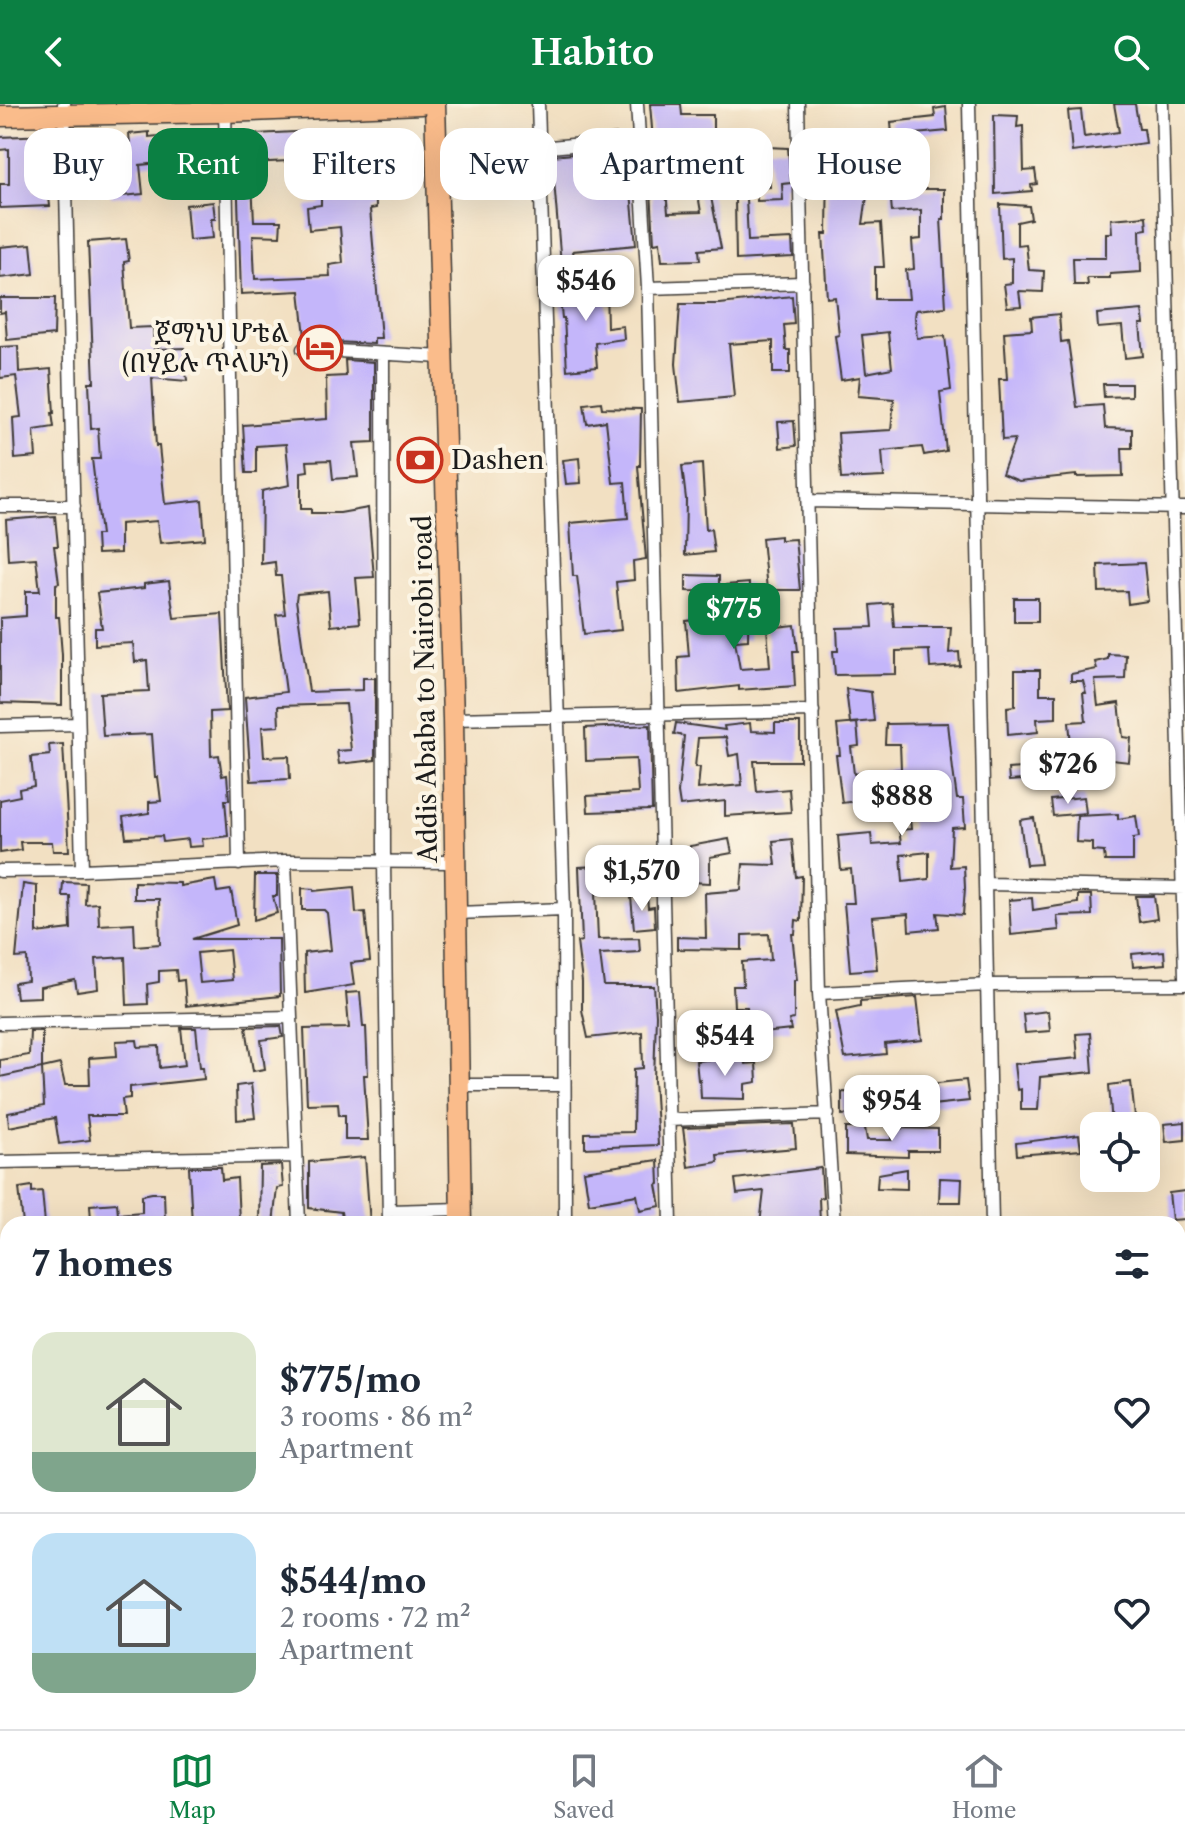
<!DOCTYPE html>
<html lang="en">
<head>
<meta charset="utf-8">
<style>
  body { margin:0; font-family:"Libre Caslon Text","Noto Serif Ethiopic",serif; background:#f2f2f3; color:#1f2937; height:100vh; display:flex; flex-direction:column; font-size:30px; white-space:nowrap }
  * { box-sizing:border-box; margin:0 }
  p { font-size:26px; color:#747a83 }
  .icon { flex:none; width:44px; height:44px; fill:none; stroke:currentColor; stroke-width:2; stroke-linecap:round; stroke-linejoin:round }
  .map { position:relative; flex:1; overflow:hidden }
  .drawer { position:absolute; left:0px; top:1112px; width:1186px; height:514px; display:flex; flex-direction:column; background:#fff; border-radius:24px 24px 0 0; box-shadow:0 8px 32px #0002 }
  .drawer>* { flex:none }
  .hud { position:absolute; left:24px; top:24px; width:1138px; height:72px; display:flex; gap:16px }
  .buttons { position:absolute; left:1080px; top:1008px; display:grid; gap:16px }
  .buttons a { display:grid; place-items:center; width:80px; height:80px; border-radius:16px; background:#fff; box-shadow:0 8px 32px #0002; font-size:40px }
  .price { position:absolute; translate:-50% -68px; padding:0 18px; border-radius:16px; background:#fff; color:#222; font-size:26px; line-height:52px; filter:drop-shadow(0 2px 4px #0008) }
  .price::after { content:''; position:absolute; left:50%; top:48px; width:24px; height:18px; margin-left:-12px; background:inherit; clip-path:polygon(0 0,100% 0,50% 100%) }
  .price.active { background:#0b8043; color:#fff }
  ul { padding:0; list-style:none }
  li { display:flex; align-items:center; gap:24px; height:200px; padding:0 32px }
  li+li { border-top:2px solid #e0e1e3 }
  li span { display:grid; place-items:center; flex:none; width:224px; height:160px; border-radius:24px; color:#555 }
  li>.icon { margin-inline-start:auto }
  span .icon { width:96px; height:96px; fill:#fffc; stroke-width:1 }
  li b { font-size:34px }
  h2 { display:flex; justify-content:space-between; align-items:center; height:96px; padding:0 32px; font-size:34px }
  .tag { padding:0 28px; border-radius:24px; background:#fff; box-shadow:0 8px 32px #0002; font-size:28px; line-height:72px }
  .tag.active { background:#0b8043; color:#fff }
  header { display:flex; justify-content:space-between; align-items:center; height:104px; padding:0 32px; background:#0b8043; color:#fff; font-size:36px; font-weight:600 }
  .menu { display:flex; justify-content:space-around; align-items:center; height:112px; border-top:2px solid #e0e1e3; background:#fff; font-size:22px; color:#747a83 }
  .menu a { display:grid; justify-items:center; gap:4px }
  .menu .active { color:#0b8043 }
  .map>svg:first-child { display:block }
  .building { fill:#c4b6fa; fill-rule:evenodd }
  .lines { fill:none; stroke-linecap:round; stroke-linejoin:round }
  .minor-casing { stroke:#3c3935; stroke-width:15 }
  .tertiary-casing { stroke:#3c3935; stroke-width:19 }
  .primary-casing { stroke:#3c3935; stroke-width:23 }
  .trunk-casing { stroke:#3c3935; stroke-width:23 }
  .minor { stroke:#fff; stroke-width:12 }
  .tertiary { stroke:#fff; stroke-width:16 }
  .primary { stroke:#fabc8b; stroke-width:20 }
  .trunk { stroke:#fabc8b; stroke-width:20 }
  .labels { text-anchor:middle; stroke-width:8; stroke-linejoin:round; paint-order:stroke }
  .poi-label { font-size:26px; fill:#1c1c1c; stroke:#fcf5e5; text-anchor:end }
  .street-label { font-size:26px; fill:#1c1c1c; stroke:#fcf5e5 }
</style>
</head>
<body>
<header><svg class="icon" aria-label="back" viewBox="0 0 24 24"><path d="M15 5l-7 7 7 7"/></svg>Habito<svg class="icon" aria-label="search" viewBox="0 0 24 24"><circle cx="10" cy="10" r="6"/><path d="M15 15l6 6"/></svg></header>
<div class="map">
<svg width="1185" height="1625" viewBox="0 0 1185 1625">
  <rect width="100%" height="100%" fill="#fcf5e5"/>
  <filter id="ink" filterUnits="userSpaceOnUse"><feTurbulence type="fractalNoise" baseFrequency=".0125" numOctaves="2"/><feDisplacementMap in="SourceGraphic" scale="16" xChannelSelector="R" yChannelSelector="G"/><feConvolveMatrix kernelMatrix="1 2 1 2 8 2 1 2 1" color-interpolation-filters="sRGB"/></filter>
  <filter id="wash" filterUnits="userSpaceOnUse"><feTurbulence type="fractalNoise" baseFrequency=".006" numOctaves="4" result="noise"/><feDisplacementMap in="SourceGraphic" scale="32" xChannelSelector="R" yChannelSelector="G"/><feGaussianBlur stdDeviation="1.8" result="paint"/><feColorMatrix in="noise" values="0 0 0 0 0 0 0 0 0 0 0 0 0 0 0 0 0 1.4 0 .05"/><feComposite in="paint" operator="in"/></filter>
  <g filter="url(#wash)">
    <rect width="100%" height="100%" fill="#f2e0c2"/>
    <g id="blocks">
      <path class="building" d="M650,0H681L682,11H713V38L669,37L674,85L666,86L668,109L701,108L697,85L709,83L721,144L699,146L700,156L662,157L660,138L654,139L651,85H657Z
        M1114,0H1135L1139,25H1144L1146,39L1072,48L1068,7L1081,6L1084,33L1119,28Z
        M946,3L948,27L892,32L891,18L935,13L934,5Z
        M994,11L1018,12L1017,23L1023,22L1024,67L1035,66L1037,80L1031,81L1032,87L995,90Z
        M374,24L376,104L370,105L381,234H374V240L336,238L335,229L305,232L300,187L241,190L236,31ZM326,55V94H321V101L307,103L309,126L340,123L343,159L329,161L330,172L255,175L253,131L280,132L281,117H254L251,59Z
        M149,28V33L188,29L190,56L140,61L143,90L111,93L108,60L132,58L129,30Z
        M47,31L48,53L33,54V86L48,85L50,102L0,104V80H9V45L0,46V33Z
        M767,43L788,44L791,79L782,80L783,96L757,97V84L770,83Z
        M838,45H856V70L919,74V85H944V115H941L946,203L916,206L915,213L917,234L945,232L951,286L940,288L946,347L924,351L922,343L882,347L884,373L841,375L838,329L891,326L894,295L858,292L860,273L841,276L835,232L839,231L835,193L827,194L823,130H827L828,54L837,55ZM868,85L890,86L892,108L921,106V135L912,136L914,165L906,166L909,195H875V163H884L881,119L863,120ZM888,228L892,264L866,269L862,231Z
        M617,46L618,57L628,56L636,141L573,147L575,159L561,161L552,52Z
        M735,94H746L748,137L792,135L793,153L736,156Z
        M213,98L215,114H211L213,134L189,136L186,101Z
        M1000,100L1029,102L1031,115L1017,118V141L1026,140L1029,166L1044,167L1043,188L1019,187L1021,202L1007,203L1004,180L1012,179V154L1002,155Z
        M1146,112L1147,125L1140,126L1141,168L1110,170V174H1087L1088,181H1074L1073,154H1106V129H1112L1111,115Z
        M126,135L129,157L124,158L129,224L153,223L154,245L184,244L187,277L152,274L156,342H159L165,400L202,396L205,435L160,439L157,417L120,420V449L97,450L96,431H101L92,355H100L98,324L91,325L89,278H94L88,138Z
        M31,140L34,170L0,174V143Z
        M572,175H602V180H606L607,224L623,222L624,235L595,239L597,263L567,266L564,214H562L560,195L571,194Z
        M792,192L794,220L784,221L786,246H790V269H773V237L729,240L734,293L680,298L676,260L680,200H720Z
        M0,194H55L54,231L7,236L5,208L0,209Z
        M1142,206L1144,220H1140L1143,252L1125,254L1122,222L1098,224L1097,210Z
        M1059,210L1061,238L1068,237L1077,303L1103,301L1105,324L1132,325V344H1122L1123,372L1076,373V371L1019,377L1002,370L1015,335L1002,336L999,275H1007L1004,228L1032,226L1031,213Z
        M18,242L19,268L51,265L54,309H52L54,323L34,326L36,353L15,355L13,314L21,313L16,272L0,274V243Z
        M345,256L374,258V338L354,339L358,373L333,375L331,356L307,357L308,367L301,368V405H311V409H340L368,404L374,473L356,474L360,519L331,522L328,487L297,490L296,496L309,588L363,586V574H375V656L339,660L337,647L351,646L346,600L278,602L279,622L262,623L264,653L289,652L290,675L251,677L245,593L286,588L276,511L285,510L281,472H276L275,458L261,460L262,387L290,381L286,340L256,342V369H246L243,321L327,315L326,273L346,272Z
        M1103,280H1131V292L1104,293Z
        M601,298L602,304L641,305L640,362H638L646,455L633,457L634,476L616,478L621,526L584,530L577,472H573L570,419L628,414L625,378L613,379L606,317L587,320L584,300Z
        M794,317L796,342L780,344L778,318Z
        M579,354L581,379L566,380L563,356Z
        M702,360L706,426L711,425L714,448L685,451L686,395L682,362Z
        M55,412L58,442H54L59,479L56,480V513H59L62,551V601L0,599V514L26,512V487H40L36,454L8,456L6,416Z
        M780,432V436L795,435L800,486H767L762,434Z
        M1144,459L1148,497L1128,500L1127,487L1099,488L1098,461Z
        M686,471L719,472V488L686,487Z
        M169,477L174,514L222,510L223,528L227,607L210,608L211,652L219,651L222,672L227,671L229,696H225L228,732L202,735L203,742L189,743L188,735L163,738L162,732L126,734L123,713L149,709V698L161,697L158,673H155L152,630L103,632L100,589L149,587L147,556L135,558L133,539L95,541V524H102L97,489L144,484V480Z
        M749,479L748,536L735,537L740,565L770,563L767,524L795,521L798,547H793L795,582L739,586V582L679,589L678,553L689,552L686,517L725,513L726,481Z
        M1014,494H1038V518H1014Z
        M892,499L894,523H951L949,549L959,548L960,562L930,564L929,546L896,547V570L835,571L833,547H838L837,524L873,523L871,501Z
        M1108,550L1126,551L1125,575L1095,576L1098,602L1119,599L1123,633L1131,634L1129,658L1112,656V660L1085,658L1086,661L1073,663L1069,618L1086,617L1083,589H1086L1083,577H1071V570L1097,565L1095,558L1108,555Z
        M1015,566H1040V590H1056V614L1037,615L1038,628L1008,631L1007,603L1015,602Z
        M846,585L871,588L874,617L850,619Z
        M676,619L725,626L724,622L750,619L751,627L775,628V619H800V657H754L757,688L789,685L791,708L725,712V697L680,702L678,689L684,632L674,630ZM726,633L729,652L739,650L742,681L698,685L700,663H695L698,634Z
        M857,619L859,642L851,643L854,670L901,665L900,640H885L886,620L948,619L953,666L957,695H963L965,723L952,724L950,763L964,762L965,784L963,811L937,809L939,824L909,827L908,810L872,813L877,865L850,867L844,799H854L851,765L841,766L838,732L871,729L872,741L901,739L899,726L911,725L908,694L887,696V693L842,699L836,651H840L837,621ZM929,748V775L903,778L901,751Z
        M650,621L652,706L588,708L587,692L638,689L636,655L586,657L585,624Z
        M63,640L69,747H53L52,738H20L21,746L0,749V696L20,692L19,685L34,682L31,653L50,651L49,641Z
        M1035,663L1036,675L1009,677L1008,665Z
        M1084,693L1086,709L1053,712L1051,696Z
        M1118,710V715L1136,712L1139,733L1133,734V757H1105L1104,748L1092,747V739L1076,738L1077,712Z
        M1034,714L1041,760L1026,761L1020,716Z
        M729,735L732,749L710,753V779L689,778L690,742Z
        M792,735L796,773L802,772L801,817L796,816L795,830H792L797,876H794V915L789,916L791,926L763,929L761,915L748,916L747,903H734L733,882H743L742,858L771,856L769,830L742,831V846L677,845V833L706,834L705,789L741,786L743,760L776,761L773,737Z
        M618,761L620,787L596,788L598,835L639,834L640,848L600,850L604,882H654L656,911L654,976L658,1041L585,1044V1029L633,1028L634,965L643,964L642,928L588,934L582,906V878L577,838L582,837L579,763Z
        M255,771H277V792H273L277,809L254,816Z
        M215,776L217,788L231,786L237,821L192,835H279L280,892L186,902L184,876L177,877L176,866L159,867V878L147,880L148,900L127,901L125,853L96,855L98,885L77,888L75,876L40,883V893L16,894L14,879L28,877L27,853L16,854L23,780L37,782V829L71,825L70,792H62L63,778L86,779L85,800L98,799L99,821L134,819L135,842L160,840L159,795H134V778L180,779V782ZM229,846L232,876L200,879L197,849Z
        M354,783L356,809L365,808L370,857L351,859L354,881L305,889L304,849L331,846L327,809L324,806H302V784L314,785V787Z
        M647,791L648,804L654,803L655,823L634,825L631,793Z
        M1078,791H1091L1092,811L1057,812L1059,826L1011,831L1009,796L1032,794L1033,806L1078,799Z
        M1136,792H1154L1157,815L1139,818Z
        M1164,847L1165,860L1133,863L1132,850Z
        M360,888L363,923H366L368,971H364L368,1036H345V1011H339L338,999L307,1000L304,925L349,924L346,889Z
        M917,893L922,936L885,940L886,950L845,954L836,907L860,902V897Z
        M1048,907L1050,927L1025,929L1023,910Z
        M281,922L283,933L261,936L265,965L253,967L246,923Z
        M181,924H196L200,963H203L204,975L130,983V994L122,995L124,1012H87L90,1036L59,1040L55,1014L9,1023L8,1009L44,1002L42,964L60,960L65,981H90L89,954L117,952L116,937L137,936L138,943L159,942L160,964L185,961Z
        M30,927H42V964L0,973V956L29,951Z
        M1090,929L1093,968L1040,973L1038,1006H1021V985L1017,986L1014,960L1078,954L1076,930Z
        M744,952L745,960L756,959L757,978L745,980V995L701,994L700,975L698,976L696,957Z
        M928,975L929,980L966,976L969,997L893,1005L894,1001H885L883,977Z
        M1131,978L1136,1022H1112L1109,981Z
        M251,980L255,1014L237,1016L236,982Z
        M842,988L862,989L864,1009L842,1011Z
        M1185,1018V1036L1166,1038L1164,1020Z
        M794,1020L796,1044L717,1051L718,1058L688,1063L683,1024Z
        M846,1024H865L867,1036H892V1024L938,1025V1047H908V1053L846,1051Z
        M1079,1031L1081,1046L1017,1051L1016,1039Z
        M365,1053L370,1120H343L341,1108L309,1104V1058Z
        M658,1056L659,1080L657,1081L661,1102L640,1106L637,1091L589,1099L584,1067Z
        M281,1061L283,1083L277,1084L273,1120H259L260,1062Z
        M189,1063H221L222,1076L237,1074L239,1117L192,1120Z
        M821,1064L823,1093L819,1094L820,1119L760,1120L764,1087L737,1090L735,1075Z
        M907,1065V1085L877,1084L878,1070Z
        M940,1074L962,1075L961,1098H939Z
        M32,1082V1088L42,1087L45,1120H23L19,1084Z
        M1185,1087V1115L1172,1116L1169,1089Z
        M152,1089H164L165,1119L113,1120V1114L91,1116L90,1101L117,1099L118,1110L142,1108V1091Z"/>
    </g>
  </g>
  <g filter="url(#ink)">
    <use href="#blocks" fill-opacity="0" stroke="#3c3935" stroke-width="2"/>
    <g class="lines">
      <g class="minor-casing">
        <path id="minor" d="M64,0L82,766
          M538,0L564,805L565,1120
          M637,0L648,184L671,1120
          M798,0L819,889L834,1120
          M969,0L992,1120
          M1162,0L1185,873
          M225,4L239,760
          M437,49L539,44L638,35
          M648,184L803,179
          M303,245L442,253
          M383,250L384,758L389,1120
          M809,397L1185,404
          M0,402H74
          M453,615L813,607
          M0,622L78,620
          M285,757L299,1120
          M0,767L82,766L285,757L456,758
          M986,780L1185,784
          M456,809L564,805
          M819,889L988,881L1185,880
          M0,919L291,913
          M459,981H564
          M668,1016L828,1010
          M0,1058L296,1052
          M389,1107L461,1105
          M0,1200H8
          M0,1349L8,1350
          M1178,1477H1185
          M0,1533H8
          M177,1618V1625
          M311,1618V1625
          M402,1618V1625
          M1010,1618V1625"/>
      </g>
      <g class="tertiary-casing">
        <path id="tertiary" d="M1178,1153H1185
          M1178,1218H1185"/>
      </g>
      <g class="primary-casing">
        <path id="primary" d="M0,12L225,8L421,0"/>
      </g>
      <g class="trunk-casing">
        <path id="trunk" d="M435,0L453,615L461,1120
          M478,1618V1625"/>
      </g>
      <use href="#minor" class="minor"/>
      <use href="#tertiary" class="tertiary"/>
      <use href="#primary" class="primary"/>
      <use href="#trunk" class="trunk"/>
    </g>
  </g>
  <defs>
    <g id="hotel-ring" transform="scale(2.3)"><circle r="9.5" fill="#fcf5e5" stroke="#c8321e" stroke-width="1.5"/><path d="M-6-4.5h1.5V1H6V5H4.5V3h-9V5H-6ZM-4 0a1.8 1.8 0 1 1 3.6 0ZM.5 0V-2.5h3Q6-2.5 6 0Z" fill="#c8321e"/></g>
    <g id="bank-ring" transform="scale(2.3)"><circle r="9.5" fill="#fcf5e5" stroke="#c8321e" stroke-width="1.5"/><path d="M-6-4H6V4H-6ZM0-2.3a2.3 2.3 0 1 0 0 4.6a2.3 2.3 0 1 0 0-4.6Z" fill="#c8321e"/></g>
  </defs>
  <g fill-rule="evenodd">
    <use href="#hotel-ring" x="320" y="244"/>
    <use href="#bank-ring" x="420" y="356"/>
  </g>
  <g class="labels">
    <g class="poi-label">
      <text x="289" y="238">ጀማነህ ሆቴል<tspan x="289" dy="30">(በሃይሉ ጥላሁን)</tspan></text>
      <text x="451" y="365" text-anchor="start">Dashen</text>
    </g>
    <g class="street-label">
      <text transform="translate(425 585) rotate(-91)" y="9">Addis Ababa to Nairobi road</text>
    </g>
  </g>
</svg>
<div class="buttons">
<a><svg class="icon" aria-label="locate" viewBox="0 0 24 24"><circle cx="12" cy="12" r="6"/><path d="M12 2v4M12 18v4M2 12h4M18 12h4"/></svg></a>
</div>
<b class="price" style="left:586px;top:219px">$546</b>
<b class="price active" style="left:734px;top:547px">$775</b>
<b class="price" style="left:1068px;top:702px">$726</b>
<b class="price" style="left:902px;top:734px">$888</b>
<b class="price" style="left:642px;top:809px">$1,570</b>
<b class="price" style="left:725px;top:974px">$544</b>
<b class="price" style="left:892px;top:1039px">$954</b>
<div class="hud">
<a class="tag">Buy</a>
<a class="tag active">Rent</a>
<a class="tag">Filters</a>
<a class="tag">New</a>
<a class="tag">Apartment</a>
<a class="tag">House</a>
</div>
<section class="drawer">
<h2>7 homes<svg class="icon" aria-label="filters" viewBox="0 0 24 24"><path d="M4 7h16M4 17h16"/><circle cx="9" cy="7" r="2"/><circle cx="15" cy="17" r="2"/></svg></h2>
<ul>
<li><span style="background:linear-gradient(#dfe7d0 75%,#7fa58c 0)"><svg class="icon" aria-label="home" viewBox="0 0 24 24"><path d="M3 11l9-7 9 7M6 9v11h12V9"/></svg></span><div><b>$775/mo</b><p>3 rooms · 86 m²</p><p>Apartment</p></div><svg class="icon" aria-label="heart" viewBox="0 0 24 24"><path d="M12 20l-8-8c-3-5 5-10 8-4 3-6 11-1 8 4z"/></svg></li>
<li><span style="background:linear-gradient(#bfe0f5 75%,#7fa58c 0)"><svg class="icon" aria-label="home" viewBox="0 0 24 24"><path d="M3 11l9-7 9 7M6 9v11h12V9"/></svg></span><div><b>$544/mo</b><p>2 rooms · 72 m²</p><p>Apartment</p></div><svg class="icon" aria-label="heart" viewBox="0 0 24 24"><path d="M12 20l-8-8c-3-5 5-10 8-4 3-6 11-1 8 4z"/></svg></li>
</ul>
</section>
</div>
<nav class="menu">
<a class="active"><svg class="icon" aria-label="map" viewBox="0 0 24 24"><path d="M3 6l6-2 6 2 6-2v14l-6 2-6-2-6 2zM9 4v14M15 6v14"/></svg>Map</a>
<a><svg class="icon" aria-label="saved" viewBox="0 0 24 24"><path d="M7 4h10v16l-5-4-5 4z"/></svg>Saved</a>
<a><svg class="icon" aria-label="home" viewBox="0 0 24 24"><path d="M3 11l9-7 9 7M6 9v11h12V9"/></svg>Home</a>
</nav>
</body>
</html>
